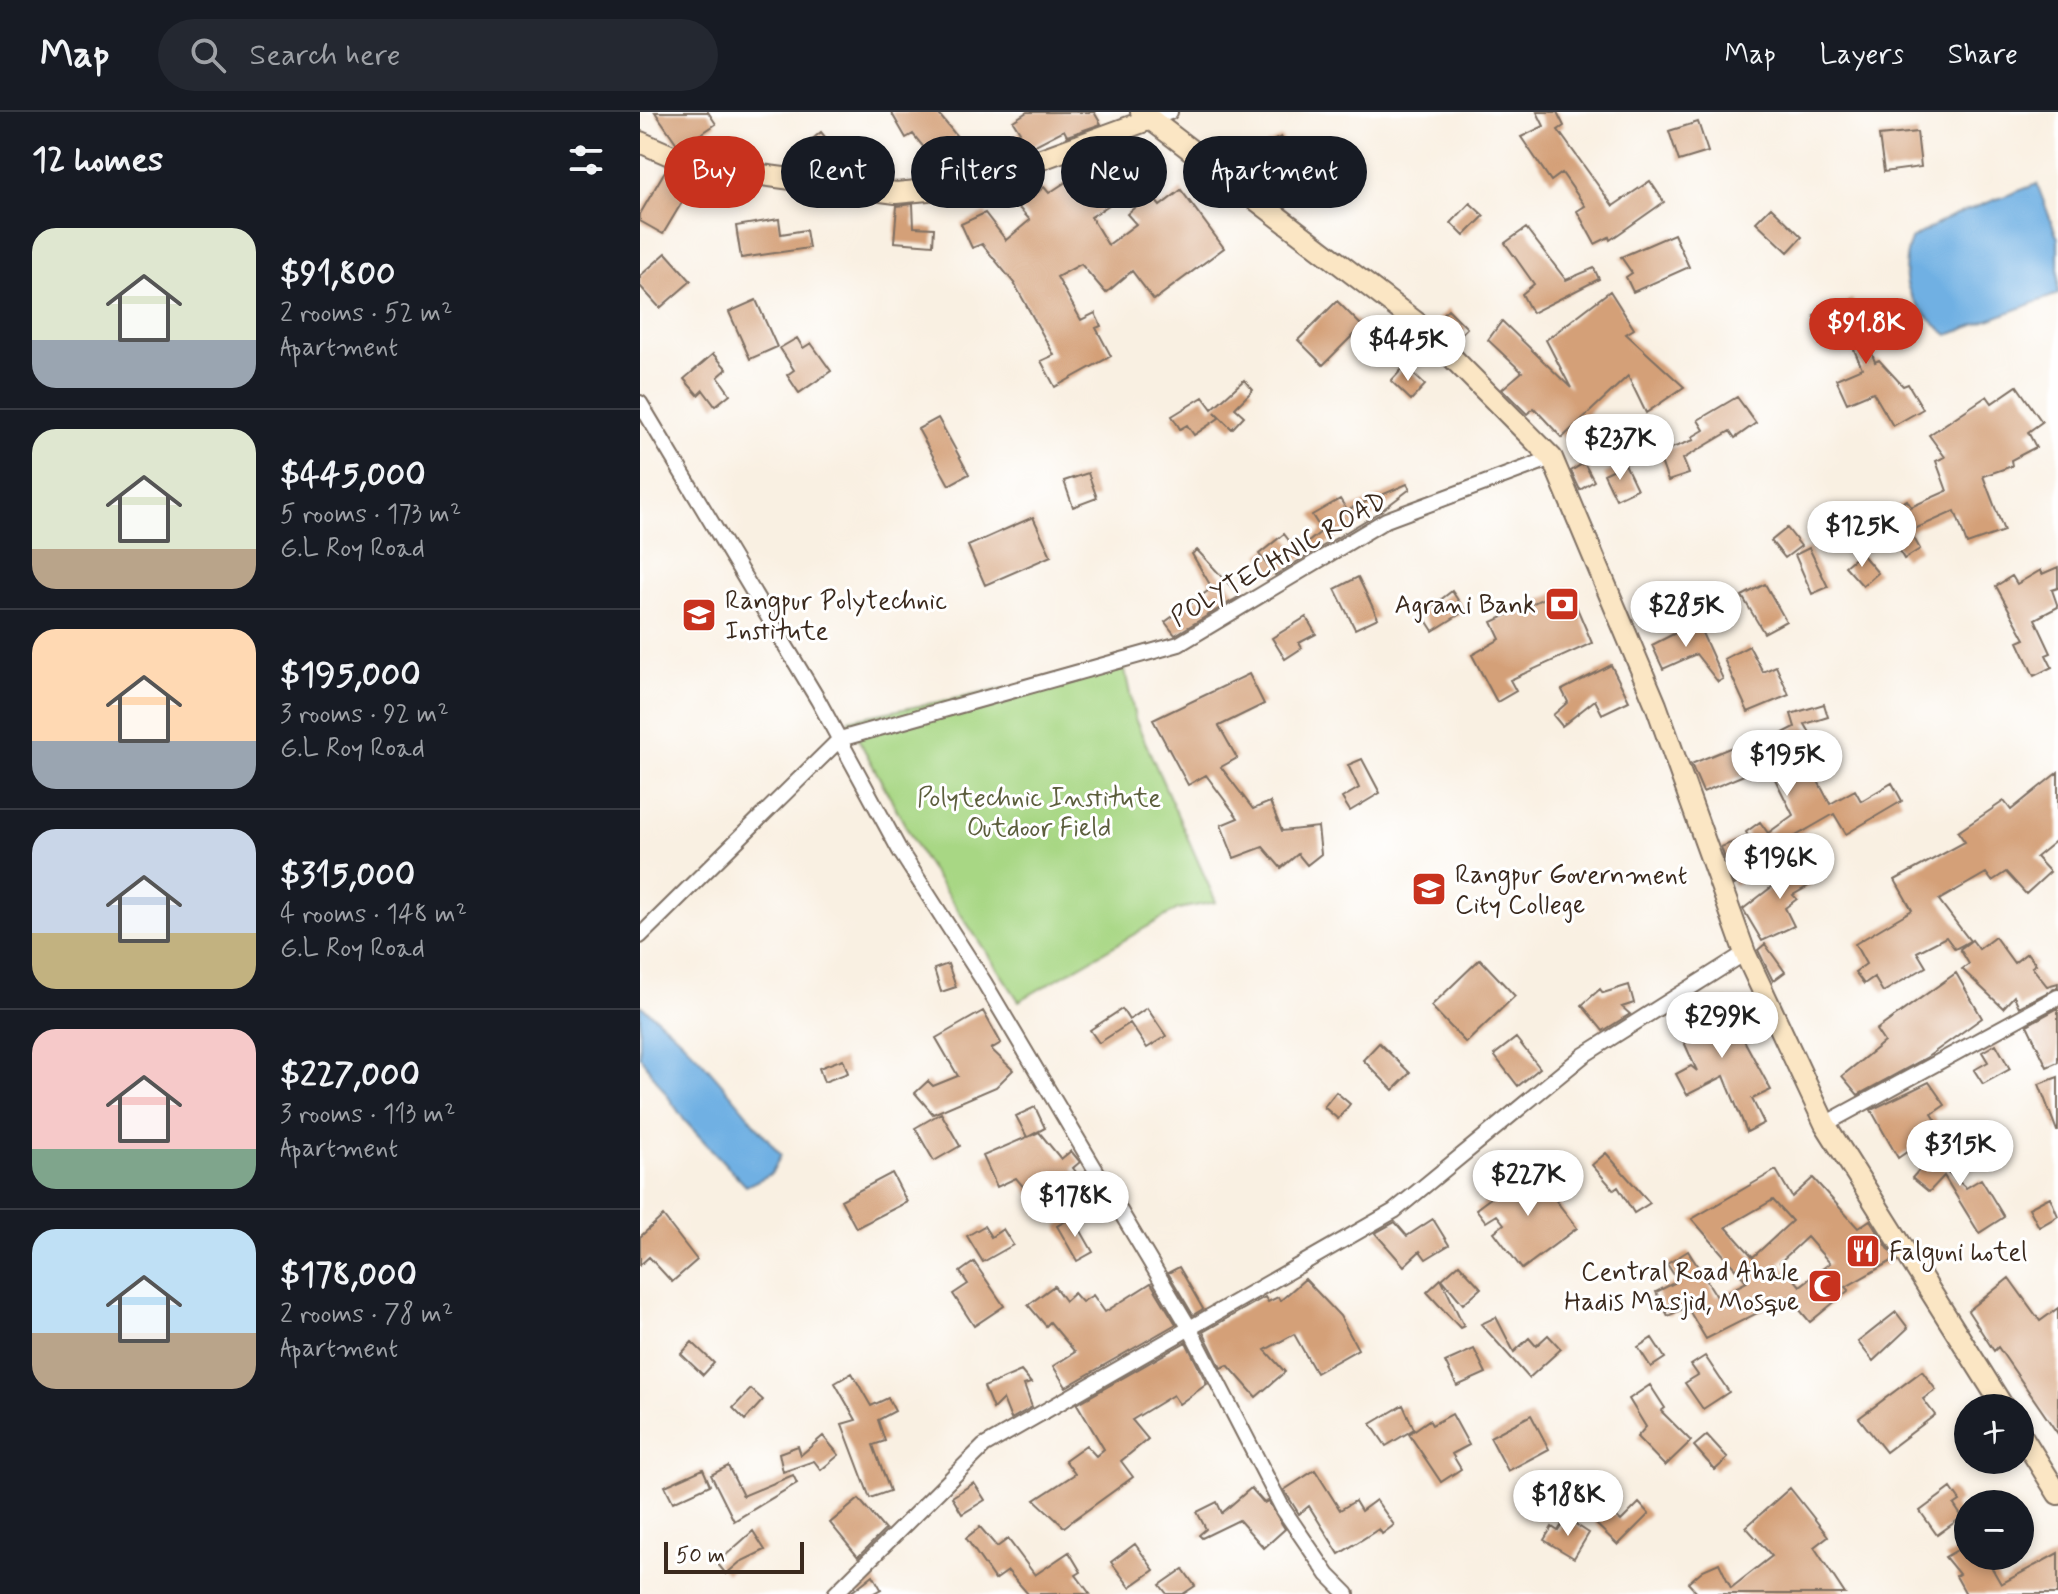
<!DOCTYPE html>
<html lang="en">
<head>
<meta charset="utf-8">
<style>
  body { margin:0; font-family:Mynerve,sans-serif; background:#242831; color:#f1f3f6; height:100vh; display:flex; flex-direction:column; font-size:30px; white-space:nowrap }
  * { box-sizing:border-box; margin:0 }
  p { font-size:26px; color:#9ea1a6 }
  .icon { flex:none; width:44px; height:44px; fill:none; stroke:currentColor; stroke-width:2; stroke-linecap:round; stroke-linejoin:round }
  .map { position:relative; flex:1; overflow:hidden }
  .side { display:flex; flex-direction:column; background:#171b24; width:640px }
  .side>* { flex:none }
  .hud { position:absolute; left:24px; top:24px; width:760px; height:72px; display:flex; gap:16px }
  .fabs { position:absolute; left:1314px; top:1282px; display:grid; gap:16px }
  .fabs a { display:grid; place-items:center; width:80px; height:80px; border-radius:50%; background:#171b24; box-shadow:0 4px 12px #0003; font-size:40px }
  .scale { position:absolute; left:24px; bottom:20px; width:140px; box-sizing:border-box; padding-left:8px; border:4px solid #3b2a1e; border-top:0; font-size:22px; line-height:28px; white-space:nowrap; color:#3b2a1e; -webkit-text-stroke:6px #fff; paint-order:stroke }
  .price { position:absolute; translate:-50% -68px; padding:0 18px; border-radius:28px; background:#fff; color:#222; font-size:26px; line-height:52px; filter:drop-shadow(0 2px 4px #0008) }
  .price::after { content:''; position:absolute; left:50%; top:48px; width:24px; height:18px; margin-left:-12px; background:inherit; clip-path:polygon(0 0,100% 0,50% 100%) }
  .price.on { background:#c8321e; color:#fff }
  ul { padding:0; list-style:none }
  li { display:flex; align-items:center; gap:24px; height:200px; padding:0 32px }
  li+li { border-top:2px solid #363941 }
  li span { display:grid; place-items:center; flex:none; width:224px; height:160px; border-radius:24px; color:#555 }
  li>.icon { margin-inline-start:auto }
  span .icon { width:96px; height:96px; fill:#fffc; stroke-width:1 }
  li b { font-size:34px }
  h2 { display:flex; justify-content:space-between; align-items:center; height:96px; padding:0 32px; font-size:34px }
  .tag { padding:0 28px; border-radius:36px; background:#171b24; box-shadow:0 4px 12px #0003; font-size:28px; line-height:72px }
  .tag.on { background:#c8321e; color:#fff }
  header { display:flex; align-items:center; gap:48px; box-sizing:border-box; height:112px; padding:0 40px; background:#171b24; border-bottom:2px solid #363941 }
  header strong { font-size:38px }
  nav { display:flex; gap:44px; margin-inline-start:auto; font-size:28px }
  .search { width:560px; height:72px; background:#242831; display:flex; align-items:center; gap:20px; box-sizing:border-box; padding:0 28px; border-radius:44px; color:#9ea1a6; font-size:30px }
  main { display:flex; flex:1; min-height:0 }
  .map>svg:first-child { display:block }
  .green { fill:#a8d784; stroke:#728051; stroke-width:2 }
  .water { fill:#6fb0e3; stroke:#556d80; stroke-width:2 }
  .building { fill:#d4a078; fill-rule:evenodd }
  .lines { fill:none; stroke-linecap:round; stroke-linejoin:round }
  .street-casing { stroke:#7e6f63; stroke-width:18 }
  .secondary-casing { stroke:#7e6f63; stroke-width:24 }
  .street { stroke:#fff; stroke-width:14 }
  .secondary { stroke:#fbe6c4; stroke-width:20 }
  .labels { text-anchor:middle; stroke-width:6; stroke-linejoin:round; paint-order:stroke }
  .street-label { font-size:26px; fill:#3b2a1e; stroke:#fff }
  .poi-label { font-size:26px; fill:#3b2a1e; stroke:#fff; text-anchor:start }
  .park-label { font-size:26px; fill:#5c5e3d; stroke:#fff }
</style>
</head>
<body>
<header>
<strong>Map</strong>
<div class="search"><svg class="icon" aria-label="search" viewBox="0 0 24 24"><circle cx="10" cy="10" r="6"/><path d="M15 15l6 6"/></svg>Search here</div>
<nav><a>Map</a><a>Layers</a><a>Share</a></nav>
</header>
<main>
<section class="side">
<h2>12 homes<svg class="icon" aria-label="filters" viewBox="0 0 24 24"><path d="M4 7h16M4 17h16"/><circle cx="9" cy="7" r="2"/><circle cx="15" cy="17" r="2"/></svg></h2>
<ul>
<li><span style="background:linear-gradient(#dfe7d0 70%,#9aa5b1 0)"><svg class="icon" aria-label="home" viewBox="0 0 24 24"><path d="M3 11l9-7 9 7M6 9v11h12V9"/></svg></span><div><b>$91,800</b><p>2 rooms · 52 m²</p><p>Apartment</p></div></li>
<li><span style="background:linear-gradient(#dfe7d0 75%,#b9a48a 0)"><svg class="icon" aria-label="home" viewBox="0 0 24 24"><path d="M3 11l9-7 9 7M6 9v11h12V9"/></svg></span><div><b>$445,000</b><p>5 rooms · 173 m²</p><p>G.L Roy Road</p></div></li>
<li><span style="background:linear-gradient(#ffd9b3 70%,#9aa5b1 0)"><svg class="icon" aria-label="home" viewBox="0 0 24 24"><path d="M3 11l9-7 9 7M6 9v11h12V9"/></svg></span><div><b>$195,000</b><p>3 rooms · 92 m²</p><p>G.L Roy Road</p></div></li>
<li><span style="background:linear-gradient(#c9d6e8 65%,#c2b280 0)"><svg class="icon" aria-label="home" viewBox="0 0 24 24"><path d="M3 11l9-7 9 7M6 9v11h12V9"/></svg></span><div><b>$315,000</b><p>4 rooms · 148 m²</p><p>G.L Roy Road</p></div></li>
<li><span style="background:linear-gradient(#f6c9c9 75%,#7fa58c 0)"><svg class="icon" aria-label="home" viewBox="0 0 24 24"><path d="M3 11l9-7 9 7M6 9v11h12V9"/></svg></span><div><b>$227,000</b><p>3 rooms · 113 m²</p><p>Apartment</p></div></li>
<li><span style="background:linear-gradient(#bfe0f5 65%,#b9a48a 0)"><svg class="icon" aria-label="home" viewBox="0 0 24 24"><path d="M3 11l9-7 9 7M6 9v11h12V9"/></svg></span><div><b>$178,000</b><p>2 rooms · 78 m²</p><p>Apartment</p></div></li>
</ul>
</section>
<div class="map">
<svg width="1418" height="1482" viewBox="0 0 1418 1482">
  <rect width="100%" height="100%" fill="#fff"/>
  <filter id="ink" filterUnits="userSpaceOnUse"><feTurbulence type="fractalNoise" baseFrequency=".0125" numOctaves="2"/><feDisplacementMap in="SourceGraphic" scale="16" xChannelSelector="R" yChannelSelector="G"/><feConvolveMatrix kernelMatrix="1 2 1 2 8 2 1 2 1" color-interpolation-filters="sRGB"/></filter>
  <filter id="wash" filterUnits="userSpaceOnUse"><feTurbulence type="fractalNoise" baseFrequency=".006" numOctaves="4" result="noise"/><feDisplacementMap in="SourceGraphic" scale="32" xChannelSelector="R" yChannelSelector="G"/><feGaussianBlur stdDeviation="1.8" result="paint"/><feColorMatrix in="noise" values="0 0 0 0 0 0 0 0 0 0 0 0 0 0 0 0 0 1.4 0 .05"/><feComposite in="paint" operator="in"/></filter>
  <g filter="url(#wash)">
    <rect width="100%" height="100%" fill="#f9f0e2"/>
    <path class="green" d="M484,553L495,607L576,790L538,797L379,889L283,746L208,608Z"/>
    <path class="water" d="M1397,72L1418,127V182L1308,223C1273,194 1255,173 1271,127L1312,104Z
      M0,893C55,933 97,991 141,1043L131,1062L106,1074L45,1009L0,944Z"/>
    <g id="blocks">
      <path class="building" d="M15,0H68L76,12L43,34L37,32Z
        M251,0H297L333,44L306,63L273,22L266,26Z
        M387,0H454L461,12L427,24L424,18L378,42L369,27L380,20L373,9Z
        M897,0H917L924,14L918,18L973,94L1010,69L1024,90L970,128L969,125L955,132L937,99L945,94L922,61L911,69L881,25L904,14Z
        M1058,10L1068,40L1039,49L1029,19Z
        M181,20L206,51L196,60L168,56L156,41Z
        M1277,20L1281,55L1244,60L1239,24Z
        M641,25L652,44L637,52L626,32Z
        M25,59L51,75L23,122L0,109V102Z
        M432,66L439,78L449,72L454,80L465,75L472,91L451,105L468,133L496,112L487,102L510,82L520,94L541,78L584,136L514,188L492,159L466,181L441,152L417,165L441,208L455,201L461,214L456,216L471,244L415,275L401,249L414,243L374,171L342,132L332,136L321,112L345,101L366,128L390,108L379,96L404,75L409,81Z
        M830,91L844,104L824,124L811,111Z
        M273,92L274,115L294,116L293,133L254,130L257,94Z
        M1131,95L1162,125L1148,140L1116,110Z
        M139,107L141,122L166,118L169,136L101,146L96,114Z
        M886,116L926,168L954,156L959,167L892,201L882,182L894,172L865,131Z
        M1034,122L1049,155L993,180L986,165L992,161L981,145Z
        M26,141L51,169L20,196L0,174V164Z
        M970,179L994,217L986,222L1044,275L1006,301L988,264L922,326L894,296L887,302L862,277L882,260L848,228L862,209L931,276L906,228Z
        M1212,187L1235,250L1239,248L1263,274L1268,272L1283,297L1253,314L1233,280L1207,291L1196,267L1222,256L1209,226L1188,236L1174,204Z
        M116,188L137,235L110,247L89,200Z
        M697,189L722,214L683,253L658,228Z
        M808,197L827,216L814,229L796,210Z
        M157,226L163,236L171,231L191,259L159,281L147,263L154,258L140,236Z
        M73,242L87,257L78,265L90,282L75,294L63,278L58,283L44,267Z
        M765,254L785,273L771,288L751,269Z
        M604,268L613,278L595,296L604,304L592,317L575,300L579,306L554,323L547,313L540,317L532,304L563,285L572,297Z
        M1377,274L1402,310L1388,320L1396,335L1371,348L1372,354L1343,364L1364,419L1327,432L1315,399L1270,419L1280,437L1264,447L1240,404L1267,388L1271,395L1307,379L1296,349L1305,345L1289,323L1347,284L1352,291Z
        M1097,285L1116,311L1095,326L1090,319L1043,347L1049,362L1028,369L1018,341L1054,328L1052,325L1064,318L1058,308Z
        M298,306L329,362L309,373L278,317Z
        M944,351L954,369L940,378L931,359Z
        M985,352L997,377L976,387L964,362Z
        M448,361L457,386L433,395L424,369Z
        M767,372L770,377L741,399L635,463L619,442L644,422L657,439L682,419L672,403L700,387L707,398Z
        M393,405L411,444L345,473L328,434Z
        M1147,416L1161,434L1145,446L1131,429Z
        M1169,436L1188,475L1172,482L1155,443Z
        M557,438L600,484L535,523L525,510L572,476L552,442Z
        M1221,441L1238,461L1223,474L1205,454Z
        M1418,455V476L1412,478L1418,495L1395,507L1411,541L1406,543L1412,555L1394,564L1378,530L1385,527L1356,474L1372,464L1377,472L1401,458L1402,462Z
        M718,465L738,506L715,517L695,477Z
        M1125,472L1146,509L1124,521L1102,484Z
        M928,475L952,531L870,568L876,579L857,590L832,543L860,527L852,510Z
        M812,479L825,499L793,519L782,502Z
        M666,505L676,522L659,531L662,536L645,547L632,526Z
        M1057,510L1083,567L1078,570L1056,542L1023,557L1012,533Z
        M1109,534L1123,560L1136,554L1149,583L1108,600L1084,547Z
        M971,553L989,589L962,602L955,588L922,614L913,603L928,590L922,578Z
        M609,562L624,592L579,614L597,646L581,655L613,697L630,690L642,719L678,715L681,742L667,753L658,742L641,756L623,735L594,746L581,713L598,706L566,663L548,673L513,608Z
        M1184,592L1188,605L1165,612L1183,644L1169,652L1190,692L1215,678L1221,689L1252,671L1262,689L1206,722L1194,702L1154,725L1169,745L1094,773L1081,735L1108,724L1106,720L1120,710L1128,721L1153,703L1128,653L1063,680L1051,652L1097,633L1101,643L1155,615L1151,602Z
        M722,647L740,681L710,699L702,686L719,676L708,653Z
        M1418,660V727L1396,745L1410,760L1386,782L1366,760L1352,769L1346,761L1299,788L1330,829L1315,837L1306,825L1277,840L1286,855L1243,880L1234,865L1224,872L1215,860L1226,852L1215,832L1272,798L1255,768L1325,730L1318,720L1364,689L1371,698Z
        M1169,746L1184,765L1153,783L1157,787L1145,796L1154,814L1122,829L1103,797Z
        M1355,825L1374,851L1387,841L1396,852L1392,855L1407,874L1418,871V875L1379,895L1374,884L1363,896L1322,857L1329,852L1320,837L1332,828L1339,837Z
        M1125,832L1145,860L1133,869L1118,838Z
        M840,847L875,884L826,931L791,894Z
        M308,852L316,875L301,880L294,857Z
        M1316,861L1342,906L1286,946L1218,983L1202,964L1244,930L1236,918Z
        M989,873L994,891L982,895L990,902L963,919L942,893L960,877L963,881Z
        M1087,887L1093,908L1131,978L1112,987L1124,1011L1107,1020L1084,964L1047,983L1036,962L1051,954L1057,959L1035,910Z
        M507,896L526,924L507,936L490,911L459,931L450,918L482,897L489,908Z
        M1418,896V950L1407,955L1387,913Z
        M343,899L361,931L351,937L373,958L356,975L293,1002L275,981L288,969L293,974L318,964L296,926Z
        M876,926L900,956L878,974L854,943Z
        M739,931L770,961L753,978L723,948Z
        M1356,932L1370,957L1343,972L1334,958L1348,950L1342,940Z
        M203,947L208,961L184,970L179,956Z
        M1418,965V1019H1417L1399,972Z
        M1289,970L1305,993L1292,1002L1301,1016L1258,1046L1231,998Z
        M696,980L710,992L698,1007L684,995Z
        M395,995L405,1016L388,1025L399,1020L421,1047L431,1039L440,1050L433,1056L460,1092L442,1106L412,1069L392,1085L376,1066L357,1075L343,1044L387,1025L376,1004Z
        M301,1001L320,1034L294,1049L275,1016Z
        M1309,1025L1318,1046L1301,1054L1326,1076L1341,1067L1364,1105L1339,1121L1304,1064L1289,1080L1272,1066Z
        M966,1041L979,1056L1010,1091L994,1101L978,1075L974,1078L952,1053Z
        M891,1056L937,1116L882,1157L854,1120L864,1112L857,1103L846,1110L836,1097Z
        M1136,1058L1152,1085L1173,1066L1218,1116L1230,1108L1255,1147L1206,1175L1209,1178L1170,1210L1149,1185L1066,1227L1047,1195L1028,1204L1016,1180L1038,1169L1027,1152L1048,1139L1077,1185L1107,1170L1052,1107ZM1133,1088L1152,1109L1113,1145L1086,1115ZM1167,1125L1190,1151L1160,1174L1140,1150Z
        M252,1061L267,1090L216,1116L201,1088Z
        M1410,1085L1418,1104L1399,1115L1389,1096Z
        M23,1104L57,1148L32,1170L9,1145L0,1153V1125Z
        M433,1105L453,1140L437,1149L417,1114Z
        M793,1107L809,1133L786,1147L780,1139L764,1154L735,1121L755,1110L767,1124Z
        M344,1114L351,1125L363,1117L373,1133L343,1150L327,1124Z
        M334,1150L364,1194L334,1214L313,1182L328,1172L320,1160Z
        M819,1152L841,1176L823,1192L802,1167Z
        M539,1155L563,1197L553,1203L528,1161Z
        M1369,1166L1400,1209L1418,1196V1322L1358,1235L1354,1239L1328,1199Z
        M665,1167L700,1204L718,1237L676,1261L654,1222L625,1238L645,1260L616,1285L588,1253L581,1256L563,1220L625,1185L628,1190L638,1185L640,1189Z
        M801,1167L824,1214L820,1216L787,1180Z
        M511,1171L536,1212L426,1275L413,1254L435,1240L410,1210L406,1214L388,1193L414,1174L425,1189L434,1181L442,1190L453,1183L465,1200Z
        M1256,1200L1268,1216L1233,1249L1218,1230Z
        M856,1205L874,1240L889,1226L896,1234L908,1223L921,1237L889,1266L841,1212Z
        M1012,1226L1025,1246L1011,1255L998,1235Z
        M52,1230L74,1251L63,1263L41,1242Z
        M546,1230L567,1272L539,1292L533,1283L492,1308L508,1327L481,1349L493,1365L424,1415L395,1388L435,1362L425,1348L446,1333L456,1344L464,1337L437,1292Z
        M834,1237L846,1261L817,1274L805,1250Z
        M1065,1244L1089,1280L1063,1297L1045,1271L1058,1263L1051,1253Z
        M381,1259L391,1271L384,1273L392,1295L371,1307L363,1287L353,1297L344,1275Z
        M1282,1259L1296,1278L1283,1287L1295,1303L1246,1340L1219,1306Z
        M212,1261L231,1294L248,1286L255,1299L238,1308L245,1329L233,1333L250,1379L230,1386L202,1312L216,1308L195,1271Z
        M1010,1273L1025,1296L1021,1299L1051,1329L1025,1354L997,1325L1006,1315L989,1287Z
        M111,1277L123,1288L105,1308L93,1296Z
        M763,1293L774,1317L746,1334L731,1312Z
        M812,1302L829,1333L812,1342L821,1357L801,1370L769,1322L789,1308L792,1313Z
        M891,1303L909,1337L868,1359L850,1325Z
        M1067,1323L1088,1346L1075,1358L1054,1334Z
        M183,1324L199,1343L181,1358L174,1349L143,1360L139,1341L158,1334L161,1343Z
        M88,1354L103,1384L153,1363L157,1371L94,1409L71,1363Z
        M63,1357L70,1373L33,1390L25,1374Z
        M675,1358L700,1398L715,1389L721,1399L736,1388L754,1413L742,1422L739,1417L699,1442L669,1394L659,1402L644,1378Z
        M334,1371L345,1388L322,1402L312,1385Z
        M611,1376L624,1391L628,1389L645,1417L624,1436L599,1408L562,1426L559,1423L566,1417L557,1400L577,1390L582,1401Z
        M1150,1376L1188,1424L1174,1435L1205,1482H1058L1048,1471L1063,1458L1079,1451L1091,1476L1132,1444L1106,1415Z
        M1311,1376L1320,1389L1314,1393L1322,1405L1297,1423L1280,1399Z
        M219,1387L245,1418L218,1445L190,1411Z
        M999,1391L1009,1402L978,1433L955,1411L968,1397L981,1409Z
        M926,1406L949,1421L934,1446L904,1428L912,1415L918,1419Z
        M340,1415L357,1435L368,1427L395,1463L429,1440L441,1460L436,1463L450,1482H388L368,1459L355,1468L326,1426Z
        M113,1419L125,1438L100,1450L86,1462L77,1451Z
        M495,1432L514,1458L490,1475L471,1450Z
        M1328,1432V1444H1345L1361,1472L1418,1441V1482H1326L1316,1464L1319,1462L1305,1445Z
        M543,1457L555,1474L543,1482H527L520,1473Z
        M233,1463L241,1477L232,1482H209Z"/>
    </g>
  </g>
  <g filter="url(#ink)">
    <use href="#blocks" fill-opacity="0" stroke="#7e6f63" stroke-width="2"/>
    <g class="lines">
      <g class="street-casing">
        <path id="street" d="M508,8L530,0
          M0,291L178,588L260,739L344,870L549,1215L643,1397L688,1463L707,1482
          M0,824L200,627L539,532L746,408L912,346
          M1185,1012L1418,885
          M195,1482L344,1334L754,1099L944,943L1105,841"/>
      </g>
      <g class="secondary-casing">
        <path id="secondary" d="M501,0L781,214L912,346L1016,593L1105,841L1185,1012L1364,1296
          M0,30L55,54L256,81L309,76L363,61L508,8
          M1380,1321L1418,1382"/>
      </g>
      <use href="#street" class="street"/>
      <use href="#secondary" class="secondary"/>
    </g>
  </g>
  <defs>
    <g id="bank-square" transform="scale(1.8)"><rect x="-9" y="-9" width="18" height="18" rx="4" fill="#c8321e" stroke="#fff"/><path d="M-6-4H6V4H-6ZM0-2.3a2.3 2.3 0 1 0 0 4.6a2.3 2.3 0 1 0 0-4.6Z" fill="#fff"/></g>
    <g id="university-square" transform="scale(1.8)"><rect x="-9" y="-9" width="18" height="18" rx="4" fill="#c8321e" stroke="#fff"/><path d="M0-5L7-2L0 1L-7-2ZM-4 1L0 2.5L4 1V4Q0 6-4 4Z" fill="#fff"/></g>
    <g id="restaurant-square" transform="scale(1.8)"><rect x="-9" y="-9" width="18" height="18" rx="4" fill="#c8321e" stroke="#fff"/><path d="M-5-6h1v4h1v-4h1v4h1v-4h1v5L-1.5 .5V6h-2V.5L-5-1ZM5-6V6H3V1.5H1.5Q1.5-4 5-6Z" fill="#fff"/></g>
    <g id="mosque-square" transform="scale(1.8)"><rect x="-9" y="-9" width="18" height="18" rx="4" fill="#c8321e" stroke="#fff"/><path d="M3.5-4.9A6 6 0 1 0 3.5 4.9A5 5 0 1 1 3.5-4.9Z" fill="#fff"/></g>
  </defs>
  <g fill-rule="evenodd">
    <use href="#bank-square" x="922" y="492"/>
    <use href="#university-square" x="59" y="503"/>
    <use href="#university-square" x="789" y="777"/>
    <use href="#restaurant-square" x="1223" y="1139"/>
    <use href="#mosque-square" x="1185" y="1174"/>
  </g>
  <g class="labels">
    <g class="street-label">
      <text transform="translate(638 446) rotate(-30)" y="9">POLYTECHNIC ROAD</text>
    </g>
    <g class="poi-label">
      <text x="85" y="497">Rangpur Polytechnic<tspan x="85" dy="30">Institute</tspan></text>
      <text x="896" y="501" text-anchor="end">Agrani Bank</text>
      <text x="815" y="771">Rangpur Government<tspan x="815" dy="30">City College</tspan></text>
      <text x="1249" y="1148">Falguni hotel</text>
      <text x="1159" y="1168" text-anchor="end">Central Road Ahale<tspan x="1159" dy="30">Hadis Masjid, Mosque</tspan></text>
    </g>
    <g class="park-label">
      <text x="399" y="694">Polytechnic Institute<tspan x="399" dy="30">Outdoor Field</tspan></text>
    </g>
  </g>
</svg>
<div class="fabs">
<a>+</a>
<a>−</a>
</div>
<div class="scale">50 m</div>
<b class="price on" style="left:1226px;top:254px">$91.8K</b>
<b class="price" style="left:768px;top:271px">$445K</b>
<b class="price" style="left:980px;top:370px">$237K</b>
<b class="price" style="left:1222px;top:457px">$125K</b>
<b class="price" style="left:1046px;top:537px">$285K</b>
<b class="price" style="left:1147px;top:686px">$195K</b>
<b class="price" style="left:1140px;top:789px">$196K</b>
<b class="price" style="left:1082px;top:948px">$299K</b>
<b class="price" style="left:1320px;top:1076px">$315K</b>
<b class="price" style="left:888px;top:1106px">$227K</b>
<b class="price" style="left:435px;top:1127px">$178K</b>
<b class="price" style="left:928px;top:1426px">$188K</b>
<div class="hud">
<a class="tag on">Buy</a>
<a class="tag">Rent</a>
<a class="tag">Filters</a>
<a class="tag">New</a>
<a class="tag">Apartment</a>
</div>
</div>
</main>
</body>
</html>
